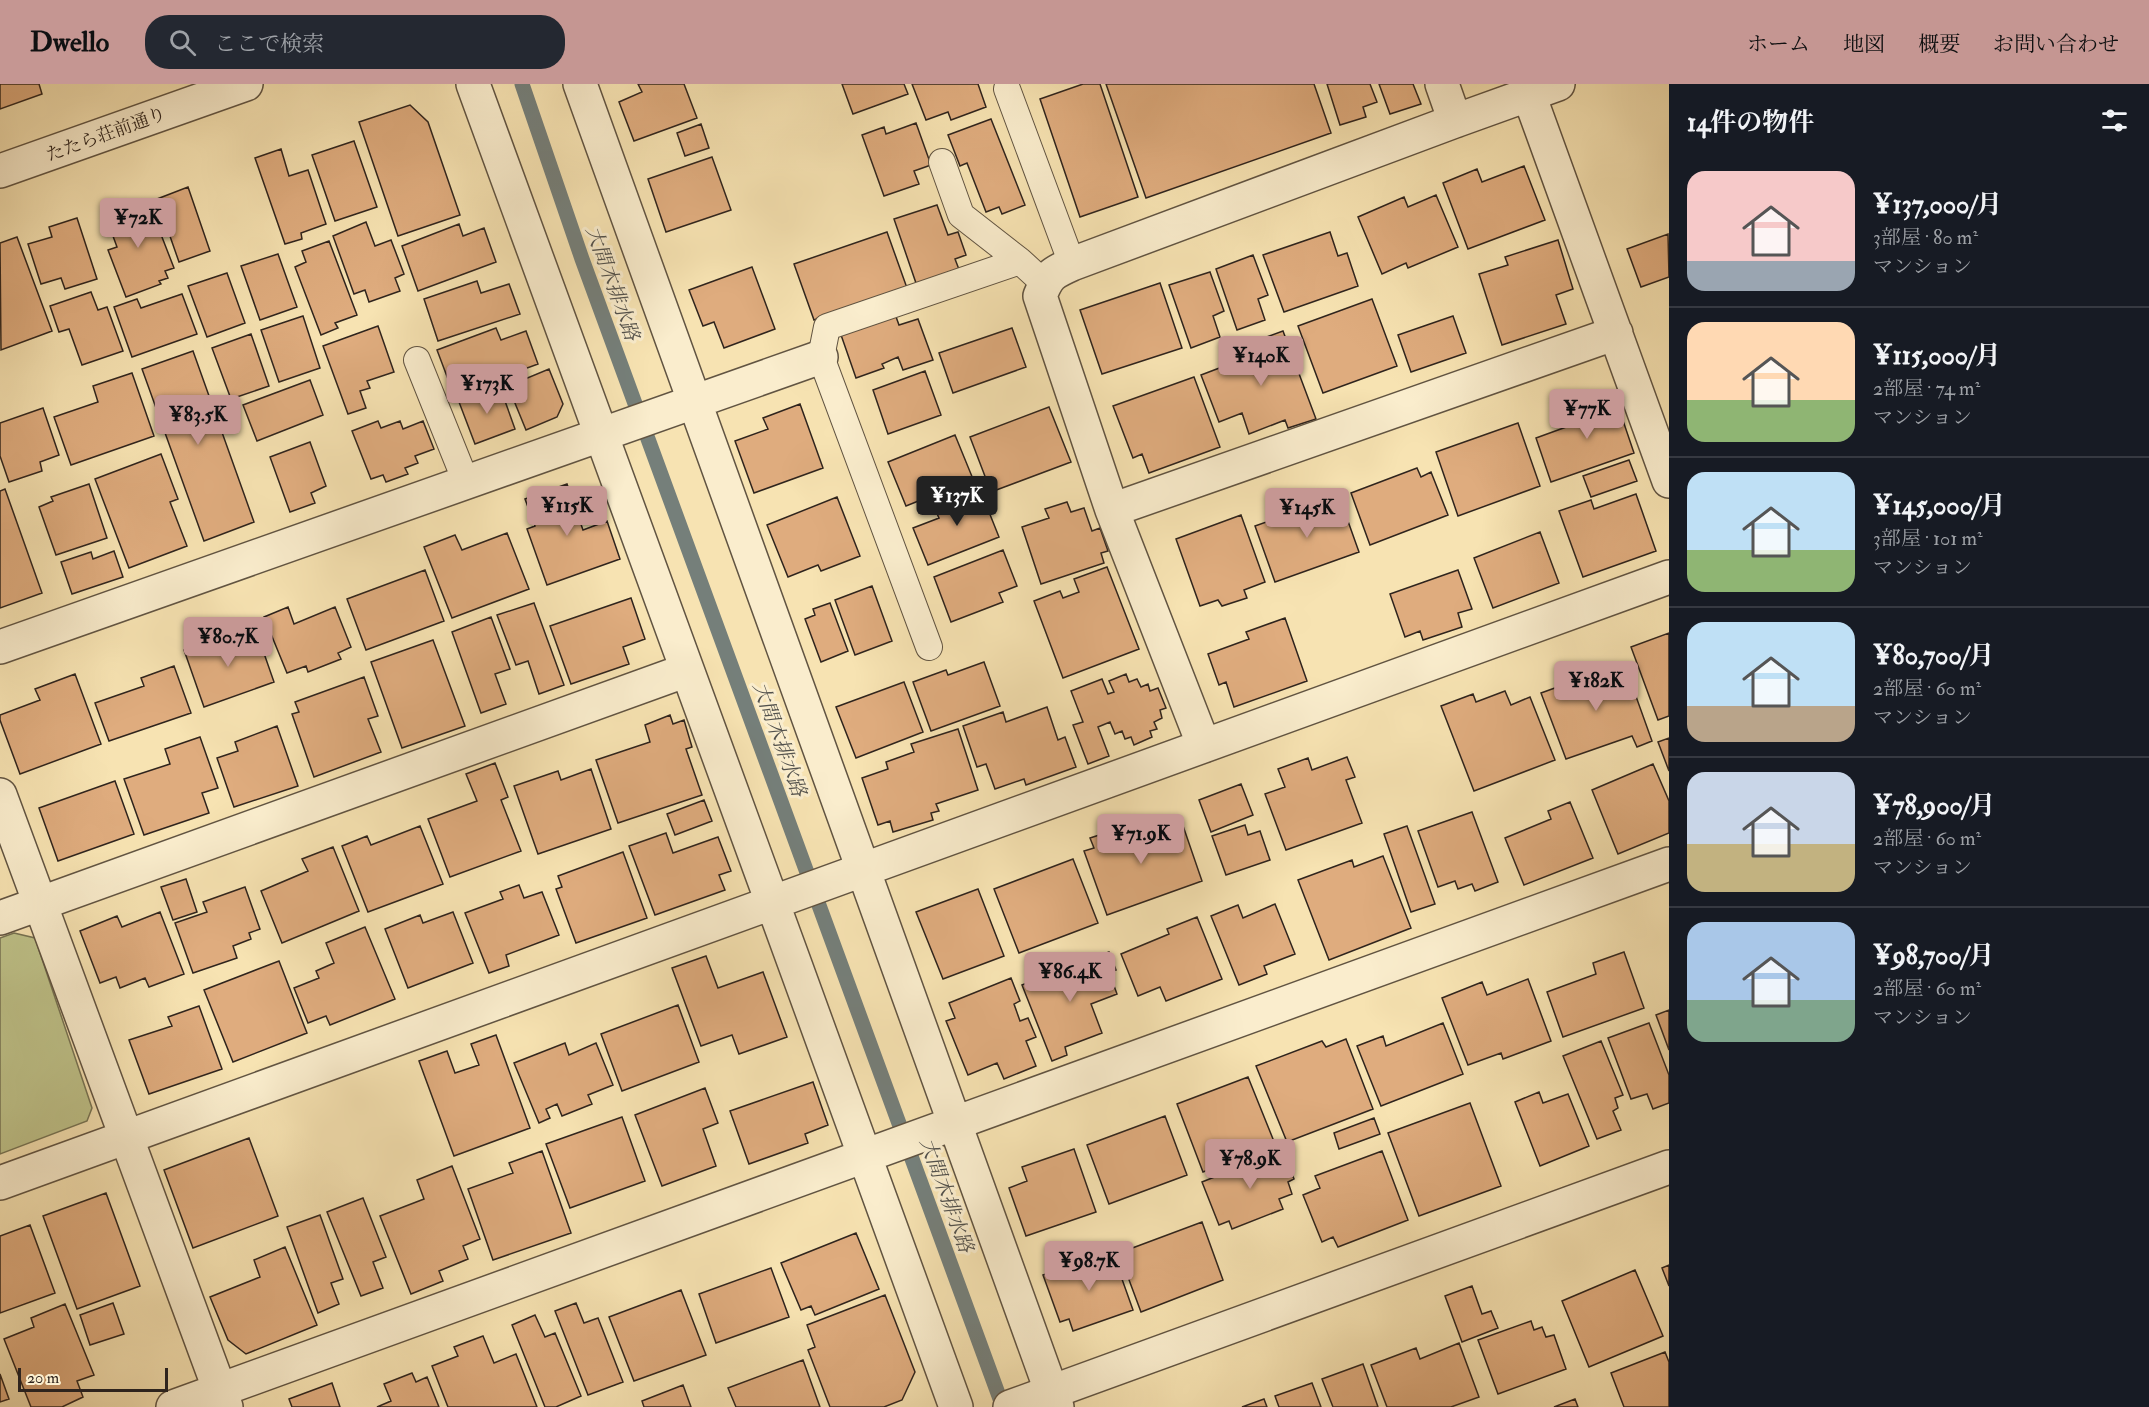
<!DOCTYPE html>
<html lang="ja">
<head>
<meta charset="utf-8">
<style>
  body { margin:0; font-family:"IM FELL Double Pica","Noto Serif JP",serif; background:#242831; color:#f1f3f6; height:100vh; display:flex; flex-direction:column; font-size:22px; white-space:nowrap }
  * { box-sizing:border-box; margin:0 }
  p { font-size:20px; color:#9ea1a6 }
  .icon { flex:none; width:33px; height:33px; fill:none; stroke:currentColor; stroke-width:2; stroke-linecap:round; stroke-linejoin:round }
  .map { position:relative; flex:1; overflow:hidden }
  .drawer { display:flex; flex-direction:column; background:#171b24; width:480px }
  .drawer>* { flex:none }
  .scale { position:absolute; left:18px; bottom:15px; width:150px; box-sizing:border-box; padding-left:6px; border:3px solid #2f241d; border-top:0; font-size:16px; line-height:21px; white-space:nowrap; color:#2f241d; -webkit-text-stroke:4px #faedcd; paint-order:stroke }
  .price { position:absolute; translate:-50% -51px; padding:0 14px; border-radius:6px; background:#c59692; color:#111; font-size:20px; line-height:39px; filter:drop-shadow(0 2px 3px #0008) }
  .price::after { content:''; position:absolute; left:50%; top:36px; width:18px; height:14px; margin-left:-9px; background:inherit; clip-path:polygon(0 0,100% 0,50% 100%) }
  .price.active { background:#222; color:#fff }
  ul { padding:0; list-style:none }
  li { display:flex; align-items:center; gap:18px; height:150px; padding:0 18px }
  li+li { border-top:2px solid #363941 }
  li span { display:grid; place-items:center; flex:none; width:168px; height:120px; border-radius:18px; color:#555 }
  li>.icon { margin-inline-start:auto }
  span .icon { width:72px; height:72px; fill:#fffc; stroke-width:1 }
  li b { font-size:26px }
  h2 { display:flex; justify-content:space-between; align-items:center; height:72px; padding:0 18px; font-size:26px }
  header { display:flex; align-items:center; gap:36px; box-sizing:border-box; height:84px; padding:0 30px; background:#c59692; color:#111 }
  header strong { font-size:28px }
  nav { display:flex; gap:33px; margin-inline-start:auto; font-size:21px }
  .search { width:420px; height:54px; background:#242831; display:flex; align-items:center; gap:15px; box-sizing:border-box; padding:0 21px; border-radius:24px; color:#9ea1a6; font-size:22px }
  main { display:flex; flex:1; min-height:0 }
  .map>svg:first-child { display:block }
  .green { fill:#bfc38a; stroke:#777454; stroke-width:1.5 }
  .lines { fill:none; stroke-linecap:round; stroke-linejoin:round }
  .stream { stroke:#757f7a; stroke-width:15 }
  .building { fill:#dfac7e; stroke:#2f241d; stroke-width:1.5 }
  .service-casing { stroke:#615442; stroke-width:28 }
  .minor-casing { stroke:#615442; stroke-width:36 }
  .tertiary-casing { stroke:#615442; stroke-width:36 }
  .service { stroke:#faedcd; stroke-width:26 }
  .minor { stroke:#faedcd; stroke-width:33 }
  .tertiary { stroke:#faedcd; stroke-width:33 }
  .labels { text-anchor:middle; stroke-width:6; stroke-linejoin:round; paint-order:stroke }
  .street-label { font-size:18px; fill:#2f241d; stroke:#faedcd }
  .water-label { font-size:20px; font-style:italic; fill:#52514c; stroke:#faedcd }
</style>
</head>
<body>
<header>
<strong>Dwello</strong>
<div class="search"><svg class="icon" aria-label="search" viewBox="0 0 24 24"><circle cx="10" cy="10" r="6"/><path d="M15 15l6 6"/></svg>ここで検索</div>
<nav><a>ホーム</a><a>地図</a><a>概要</a><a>お問い合わせ</a></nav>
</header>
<main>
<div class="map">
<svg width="1669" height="1323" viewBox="0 0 1669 1323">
  <rect width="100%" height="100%" fill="#f7e3b2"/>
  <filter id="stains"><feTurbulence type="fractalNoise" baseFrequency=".00333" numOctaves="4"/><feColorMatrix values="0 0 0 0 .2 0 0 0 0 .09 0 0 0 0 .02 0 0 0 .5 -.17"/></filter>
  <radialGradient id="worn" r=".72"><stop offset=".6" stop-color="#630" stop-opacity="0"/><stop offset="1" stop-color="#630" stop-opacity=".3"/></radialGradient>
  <path class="green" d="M14,849L35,854L92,1024L87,1037L0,1070V854Z"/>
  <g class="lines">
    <path class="stream" d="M522,0L582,175L1003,1323"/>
  </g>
  <path class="building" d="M0,0H39L42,10L0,25Z
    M638,0H684L697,34L634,57L619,18L642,8Z
    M842,0H904L908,10L853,30Z
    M912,0H978L986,23L951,36L948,28L926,36Z
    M1083,0H1100L1138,113L1080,133L1040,15Z
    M1106,0H1314L1331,49L1146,114Z
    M1327,0H1370L1377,18L1363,23L1366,33L1340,41Z
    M1379,0H1413L1421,20L1390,30Z
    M410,21L428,38L460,131L398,152L359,38Z
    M991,35L1025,121L1002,130L999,123L986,128L967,79L960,82L948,51Z
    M916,39L931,81L914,87L919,100L884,112L862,51L884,43L886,50Z
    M701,40L709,64L685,72L677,49Z
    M354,57L377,123L335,137L312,71Z
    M281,65L289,92L308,86L326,140L301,149L302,155L285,160L255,74Z
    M712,73L731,126L666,148L648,95Z
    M1524,82L1545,136L1468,165L1443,99L1477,85L1482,98Z
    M188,103L210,167L179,178L157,115Z
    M1436,111L1458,163L1408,184L1406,179L1382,190L1358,133L1404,113L1408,123Z
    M148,117L174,184L165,187L168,194L159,197L161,200L126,213L108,166L117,163L106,133Z
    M937,121L948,151L958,148L966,171L955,175L960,188L917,202L894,135Z
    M77,134L97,195L65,205L61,194L41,200L28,160L52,153L49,143Z
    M366,138L375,162L391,156L404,190L395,194L400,207L369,218L365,206L354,210L333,152Z
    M459,140L463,152L484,144L496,178L418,207L402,162Z
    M887,148L907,204L814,236L794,180Z
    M1330,148L1338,172L1347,169L1358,202L1284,228L1263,171Z
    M1668,150L1669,193L1641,203L1627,165Z
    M17,153L52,247L1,266L0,159Z
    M1558,156L1573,205L1556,211L1566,240L1502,261L1479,190L1508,181L1505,173Z
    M329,157L357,231L335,239L338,244L321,251L295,183L306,178L302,167Z
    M278,170L297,223L260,236L241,182Z
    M1253,171L1268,211L1258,215L1265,236L1237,246L1216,185Z
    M752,183L775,245L724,264L714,238L703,242L689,206Z
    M1210,188L1224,227L1213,232L1220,253L1191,264L1169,201Z
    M227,189L245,239L207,253L188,202Z
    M477,197L481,209L509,200L520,230L438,257L424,215Z
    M1160,199L1182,264L1102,290L1080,226Z
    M91,208L98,226L107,223L123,267L82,281L69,245L59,248L50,222Z
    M182,210L197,250L132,273L114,223L137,215L141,224Z
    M1372,215L1397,282L1323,309L1298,242Z
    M895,230L899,241L918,235L933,276L903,286L898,273L882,280L884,284L856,294L840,248Z
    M303,232L320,284L279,298L261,246Z
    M1453,232L1466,269L1411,288L1398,251Z
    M378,242L394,288L367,297L370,304L360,307L366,324L348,330L323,262Z
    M496,244L501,256L526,247L538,280L454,311L437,266Z
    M1012,244L1026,283L953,309L939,269Z
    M1283,247L1316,335L1288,344L1285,336L1249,350L1242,329L1219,338L1201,291L1251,272L1247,260Z
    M251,250L269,302L231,315L212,264Z
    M193,267L254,438L204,457L142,285Z
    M549,285L563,320L557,333L526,346L508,302Z
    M925,287L941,331L888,350L873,306Z
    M132,289L154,352L71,381L54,333L98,318L93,302Z
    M1194,293L1220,363L1149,389L1142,370L1133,374L1113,322Z
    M310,296L323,331L257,357L243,321Z
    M500,303L515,345L475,360L459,318Z
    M1614,310L1634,369L1551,398L1536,354L1580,338L1575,324Z
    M800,320L823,384L754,409L735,357L768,345L763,334Z
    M1049,323L1071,378L991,408L970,353Z
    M43,324L59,371L40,378L42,387L9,398L0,372V339Z
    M378,337L381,344L400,337L403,345L423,337L434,365L415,372L418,379L405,384L408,390L386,398L383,391L371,395L352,347Z
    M1518,339L1540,402L1458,432L1436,368Z
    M955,351L973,395L906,422L888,378Z
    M310,358L326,402L311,409L315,419L290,428L270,373Z
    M161,370L178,415L170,418L187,462L129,484L95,395Z
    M1629,376L1637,397L1591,413L1583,392Z
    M1417,384L1421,393L1431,388L1448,431L1370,461L1351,409Z
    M89,400L107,454L56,471L39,423L53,417L51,413Z
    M567,400L583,446L607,437L620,475L547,501L527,445L535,442L525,415Z
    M979,403L999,453L928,481L913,444L939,434L933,421Z
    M5,405L42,509L0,524V407Z
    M1636,410L1656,467L1583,493L1559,427L1591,416L1594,425Z
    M1339,412L1359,468L1275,498L1255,442Z
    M837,413L860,472L821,487L818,481L788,493L767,441Z
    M1067,418L1071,428L1084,424L1092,447L1100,444L1108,467L1101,469L1104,479L1041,500L1022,443L1049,434L1045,425Z
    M1241,431L1265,498L1244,506L1247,514L1222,522L1218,516L1200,522L1176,455Z
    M1540,448L1559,499L1493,524L1474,474Z
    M507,449L529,505L452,534L424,463L455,451L462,466Z
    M1003,466L1017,502L999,509L1003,518L951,538L934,493Z
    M114,467L123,493L72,510L61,478L91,468L93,475Z
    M1107,483L1139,565L1063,594L1034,517L1060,507L1063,514L1079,508L1074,495Z
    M425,486L444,537L366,566L347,515Z
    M1458,486L1472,525L1458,529L1462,543L1423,556L1420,547L1405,553L1390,510Z
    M872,502L892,557L855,571L835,516Z
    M631,514L645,555L623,563L629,580L571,600L550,542Z
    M534,519L564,601L539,610L528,577L516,581L497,531Z
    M830,519L848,567L821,578L805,535L815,531L813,525Z
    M288,523L294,540L335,523L351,563L338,569L341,575L308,588L306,582L287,589L264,533Z
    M491,533L510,585L495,590L506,620L481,629L452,548Z
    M1285,534L1307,597L1234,623L1226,598L1219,601L1208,570L1249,555L1246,548Z
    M239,546L245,560L259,555L274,598L204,623L184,566Z
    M1669,549V632L1658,636L1631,563Z
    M433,556L465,642L402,664L371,578Z
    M984,578L1000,622L931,647L913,598L946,586L948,591Z
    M1624,579L1652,657L1637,663L1632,652L1566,675L1541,609Z
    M174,582L191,629L109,657L95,619L144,602L141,594Z
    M75,590L101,660L20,690L0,636V631L40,616L35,605Z
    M1126,590L1129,598L1137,595L1141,603L1148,600L1150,607L1158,604L1166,624L1160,626L1162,634L1154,638L1157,645L1150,647L1152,653L1134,661L1131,653L1125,655L1122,647L1115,650L1110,638L1098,643L1109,672L1088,680L1073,641L1083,638L1071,607L1102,595L1108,610L1114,608L1109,597Z
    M364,593L378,632L368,635L381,668L314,693L292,630L299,628L295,618Z
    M904,598L923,648L856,674L836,623Z
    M1505,607L1511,621L1530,613L1555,676L1474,707L1441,622L1473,610L1476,618Z
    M1047,623L1058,656L1065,653L1076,683L1026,701L1024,695L995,705L986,680L977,683L963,642L1003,628L1006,638Z
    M670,631L673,640L684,636L692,663L686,665L702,711L618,739L596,676L650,658L645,641Z
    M277,642L298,702L234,723L217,674L238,667L235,658Z
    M958,645L978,706L936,720L939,727L931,729L933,736L893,748L890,737L878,741L862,694L888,685L886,678L914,668L911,660Z
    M200,653L218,704L202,709L209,729L144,751L124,695L170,680L165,665Z
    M1669,654V687L1658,658Z
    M1347,673L1355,693L1346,696L1362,739L1286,766L1265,710L1285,703L1278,685L1308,674L1312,686Z
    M495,679L508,713L501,716L521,767L450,793L428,735L477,717L466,690Z
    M1653,680L1669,717V749L1618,770L1592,706Z
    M591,685L611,745L538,770L514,702L558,687L561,696Z
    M115,697L134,750L58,777L39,724Z
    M1241,700L1253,731L1211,748L1199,716Z
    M704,716L712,737L675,751L667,730Z
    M1570,718L1593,774L1524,801L1505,754L1551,735L1548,727Z
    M1472,728L1498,798L1475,807L1472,800L1458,805L1455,797L1438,803L1418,747Z
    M1181,736L1202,797L1107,831L1084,767L1094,764L1090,754L1130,741L1134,752Z
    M1245,741L1248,751L1260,747L1270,776L1226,791L1212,752Z
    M420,742L443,800L368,828L342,762L367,752L371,761Z
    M1407,742L1435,820L1411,828L1384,750Z
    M666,749L673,769L718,753L731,787L719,791L725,806L655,831L629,762Z
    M333,763L359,827L282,859L261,807L308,787L302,775Z
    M623,768L647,834L576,859L556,805L562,803L558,792Z
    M1383,772L1411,844L1329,876L1298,796L1352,776L1354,783Z
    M1073,775L1098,839L1019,869L994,805Z
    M186,795L197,828L173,836L161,803Z
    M519,801L524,814L542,808L559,851L506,871L509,882L489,889L465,829L503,815L500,808Z
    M245,803L260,845L249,849L251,855L233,862L237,874L193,889L175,839L207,828L203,818Z
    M978,805L1004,872L943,895L916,828Z
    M1275,820L1295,870L1264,882L1267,890L1239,901L1211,832L1238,821L1243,834Z
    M160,828L184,890L149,903L145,894L120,904L116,893L100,899L80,847L117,832L122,843Z
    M453,828L473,879L408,904L385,845L420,831L423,839Z
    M1197,833L1222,895L1166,917L1160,903L1138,912L1121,870L1169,850L1167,845Z
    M365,843L395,915L330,941L326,932L308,939L294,904L319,894L316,887L334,879L326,859Z
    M1109,868L1116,886L1109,888L1117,910L1091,920L1102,949L1065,963L1067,971L1052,977L1022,901Z
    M1624,868L1644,924L1563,953L1547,908L1596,890L1593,879Z
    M706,872L718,904L763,888L787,953L739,970L732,951L701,962L672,884Z
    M279,877L307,949L233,978L204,906Z
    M1011,894L1020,917L1014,920L1020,937L1028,934L1036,953L1026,957L1036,982L1004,995L997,979L968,991L946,937L955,934L949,919Z
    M1528,895L1551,957L1503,975L1501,969L1468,981L1442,914L1482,898L1487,911Z
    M678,921L699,978L622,1007L601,950Z
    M199,922L222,985L149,1010L129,956L172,942L168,933Z
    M1669,926V966L1656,931Z
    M1443,939L1463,990L1381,1022L1357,962L1383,952L1386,962Z
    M1649,939L1669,991V1019L1653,1025L1647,1010L1631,1015L1608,954Z
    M496,951L530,1044L454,1072L419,977L447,967L455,989L479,981L471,960Z
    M1346,955L1373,1025L1287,1058L1256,982L1322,957L1326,963Z
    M1601,957L1623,1011L1615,1014L1618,1024L1613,1027L1621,1046L1597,1055L1563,972Z
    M565,959L569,971L596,959L613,1001L588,1011L592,1020L562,1032L557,1020L546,1025L550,1034L539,1039L514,979Z
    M1248,993L1275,1060L1203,1088L1177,1020Z
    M813,998L828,1041L805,1050L808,1059L749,1080L730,1027Z
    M705,1004L718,1039L703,1045L716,1082L662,1102L635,1031Z
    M1539,1008L1543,1019L1568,1010L1589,1062L1540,1082L1515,1018Z
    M1470,1019L1501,1102L1419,1132L1388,1049Z
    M1165,1032L1187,1091L1109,1120L1087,1061Z
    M622,1033L645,1097L570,1124L546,1060Z
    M1374,1034L1380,1050L1339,1065L1334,1049Z
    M249,1054L278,1132L193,1164L164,1086Z
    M1074,1065L1096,1128L1026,1152L1009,1104L1027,1097L1022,1083Z
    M1282,1066L1294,1095L1288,1098L1292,1110L1279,1115L1283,1125L1232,1145L1229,1137L1219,1141L1202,1098Z
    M542,1067L571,1149L493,1176L468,1105L513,1089L509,1079Z
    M1382,1067L1408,1136L1338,1163L1333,1153L1322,1158L1303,1111L1320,1104L1315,1092Z
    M452,1082L480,1155L463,1162L468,1175L439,1187L443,1197L411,1210L380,1132L424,1115L417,1096Z
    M106,1109L140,1202L77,1225L43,1132Z
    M363,1114L386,1173L373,1178L383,1204L361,1212L327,1128Z
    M320,1131L343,1195L331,1199L339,1220L318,1229L287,1143Z
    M1202,1138L1223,1196L1141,1228L1119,1169Z
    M30,1141L55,1209L0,1229V1152Z
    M856,1149L879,1205L815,1231L811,1222L801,1226L781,1179Z
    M285,1163L317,1241L246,1270L228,1256L210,1213L260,1193L254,1176Z
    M1112,1167L1133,1226L1073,1247L1069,1235L1060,1238L1043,1191Z
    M1669,1181V1202L1662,1184Z
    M771,1184L789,1233L716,1259L699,1210Z
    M1635,1186L1663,1252L1589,1283L1562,1217Z
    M1472,1202L1482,1230L1491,1227L1498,1244L1462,1258L1445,1212Z
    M681,1206L706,1271L634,1297L609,1233Z
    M885,1211L915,1288L902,1316L884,1323H830L808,1266L815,1263L807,1241Z
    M113,1219L124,1250L90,1261L80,1231Z
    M576,1219L584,1239L598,1234L623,1298L588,1311L555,1227Z
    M65,1220L94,1291L77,1297L83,1313L62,1323H31L4,1255L34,1243L31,1234Z
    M535,1231L545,1253L555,1249L581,1312L556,1323H545L512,1241Z
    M1531,1237L1534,1246L1542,1243L1546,1253L1554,1251L1566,1285L1498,1310L1478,1256Z
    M483,1252L494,1279L516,1270L537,1323H448L432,1282L458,1272L454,1263Z
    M1459,1259L1479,1313L1451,1323H1387L1371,1281L1416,1264L1420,1275Z
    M1665,1268L1669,1278V1323H1624L1611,1289Z
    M803,1276L820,1323H736L728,1304Z
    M1363,1280L1378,1323H1333L1322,1295Z
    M412,1289L416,1298L427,1293L439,1323H377L391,1317L384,1300Z
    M0,1290L9,1315L0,1318Z
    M332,1299L340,1323H292L289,1315Z
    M1312,1299L1321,1323H1279L1275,1312Z
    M683,1301L691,1323H644L642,1317Z
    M1264,1315L1267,1323H1242Z
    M1575,1315L1578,1323H1554Z"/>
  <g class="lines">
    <g class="service-casing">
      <path id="service" d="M1007,5L1072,180
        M942,78L961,131L1020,177
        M417,276L466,398
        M929,563L821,273L827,243L1020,177L1045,200"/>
    </g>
    <g class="minor-casing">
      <path id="minor" d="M473,0C636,440 795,882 956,1323
        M580,0L1057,1323
        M1442,0L1455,37
        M1529,11L1669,397
        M1112,426L1616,249
        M0,563L821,273
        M1204,662L1112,426L1040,212C1048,191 1052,189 1072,180L1455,37L1558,0
        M0,711L226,1323
        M0,834L687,586
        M0,1099L1669,493
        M173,1323L1669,780"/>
    </g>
    <g class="tertiary-casing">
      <path id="tertiary" d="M0,87L246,0
        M1010,1323L1669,1083"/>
    </g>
    <use href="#service" class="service"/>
    <use href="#minor" class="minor"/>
    <use href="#tertiary" class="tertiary"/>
  </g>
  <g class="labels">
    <g class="street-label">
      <text transform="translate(106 50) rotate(-20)" y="6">たたら荘前通り</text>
    </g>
    <g class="water-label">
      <text transform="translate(613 199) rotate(70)" y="7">大間木排水路</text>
      <text transform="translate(780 655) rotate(70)" y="7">大間木排水路</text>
      <text transform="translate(947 1111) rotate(70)" y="7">大間木排水路</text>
    </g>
  </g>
  <rect width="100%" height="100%" filter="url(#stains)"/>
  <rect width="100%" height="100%" fill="url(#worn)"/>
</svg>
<div class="scale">20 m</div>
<b class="price" style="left:138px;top:165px">¥72K</b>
<b class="price" style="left:1261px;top:303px">¥140K</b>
<b class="price" style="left:487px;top:331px">¥173K</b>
<b class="price" style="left:1587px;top:356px">¥77K</b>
<b class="price" style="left:198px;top:362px">¥83.5K</b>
<b class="price active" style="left:957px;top:443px">¥137K</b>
<b class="price" style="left:567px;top:453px">¥115K</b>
<b class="price" style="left:1307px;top:455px">¥145K</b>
<b class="price" style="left:228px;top:584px">¥80.7K</b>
<b class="price" style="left:1596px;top:628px">¥182K</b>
<b class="price" style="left:1141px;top:781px">¥71.9K</b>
<b class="price" style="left:1070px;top:919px">¥86.4K</b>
<b class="price" style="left:1250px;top:1106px">¥78.9K</b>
<b class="price" style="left:1089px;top:1208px">¥98.7K</b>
</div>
<section class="drawer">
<h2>14件の物件<svg class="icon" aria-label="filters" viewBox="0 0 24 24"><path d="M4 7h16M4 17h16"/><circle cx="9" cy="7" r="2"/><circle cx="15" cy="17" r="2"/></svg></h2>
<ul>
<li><span style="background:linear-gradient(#f6c9c9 75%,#9aa5b1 0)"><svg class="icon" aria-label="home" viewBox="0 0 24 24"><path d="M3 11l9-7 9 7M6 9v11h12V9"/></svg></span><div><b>¥137,000/月</b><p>3部屋 · 80 m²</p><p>マンション</p></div></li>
<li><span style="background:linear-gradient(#ffd9b3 65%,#8fb573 0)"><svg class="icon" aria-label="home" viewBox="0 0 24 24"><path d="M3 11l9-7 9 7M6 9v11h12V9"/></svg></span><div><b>¥115,000/月</b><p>2部屋 · 74 m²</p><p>マンション</p></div></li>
<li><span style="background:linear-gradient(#bfe0f5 65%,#8fb573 0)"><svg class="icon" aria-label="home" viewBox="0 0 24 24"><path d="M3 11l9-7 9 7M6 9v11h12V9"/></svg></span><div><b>¥145,000/月</b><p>3部屋 · 101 m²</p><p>マンション</p></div></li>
<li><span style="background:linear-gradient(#bfe0f5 70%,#b9a48a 0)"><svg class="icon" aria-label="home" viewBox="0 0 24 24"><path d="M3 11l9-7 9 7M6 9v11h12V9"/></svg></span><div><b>¥80,700/月</b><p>2部屋 · 60 m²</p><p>マンション</p></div></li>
<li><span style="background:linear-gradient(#c9d6e8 60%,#c2b280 0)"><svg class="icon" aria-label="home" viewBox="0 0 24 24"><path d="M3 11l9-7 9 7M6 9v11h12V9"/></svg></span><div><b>¥78,900/月</b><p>2部屋 · 60 m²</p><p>マンション</p></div></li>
<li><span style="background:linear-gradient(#a9c7e8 65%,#7fa58c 0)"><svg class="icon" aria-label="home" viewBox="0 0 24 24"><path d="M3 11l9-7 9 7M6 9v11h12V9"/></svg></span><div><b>¥98,700/月</b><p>2部屋 · 60 m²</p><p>マンション</p></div></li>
</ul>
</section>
</main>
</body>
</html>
